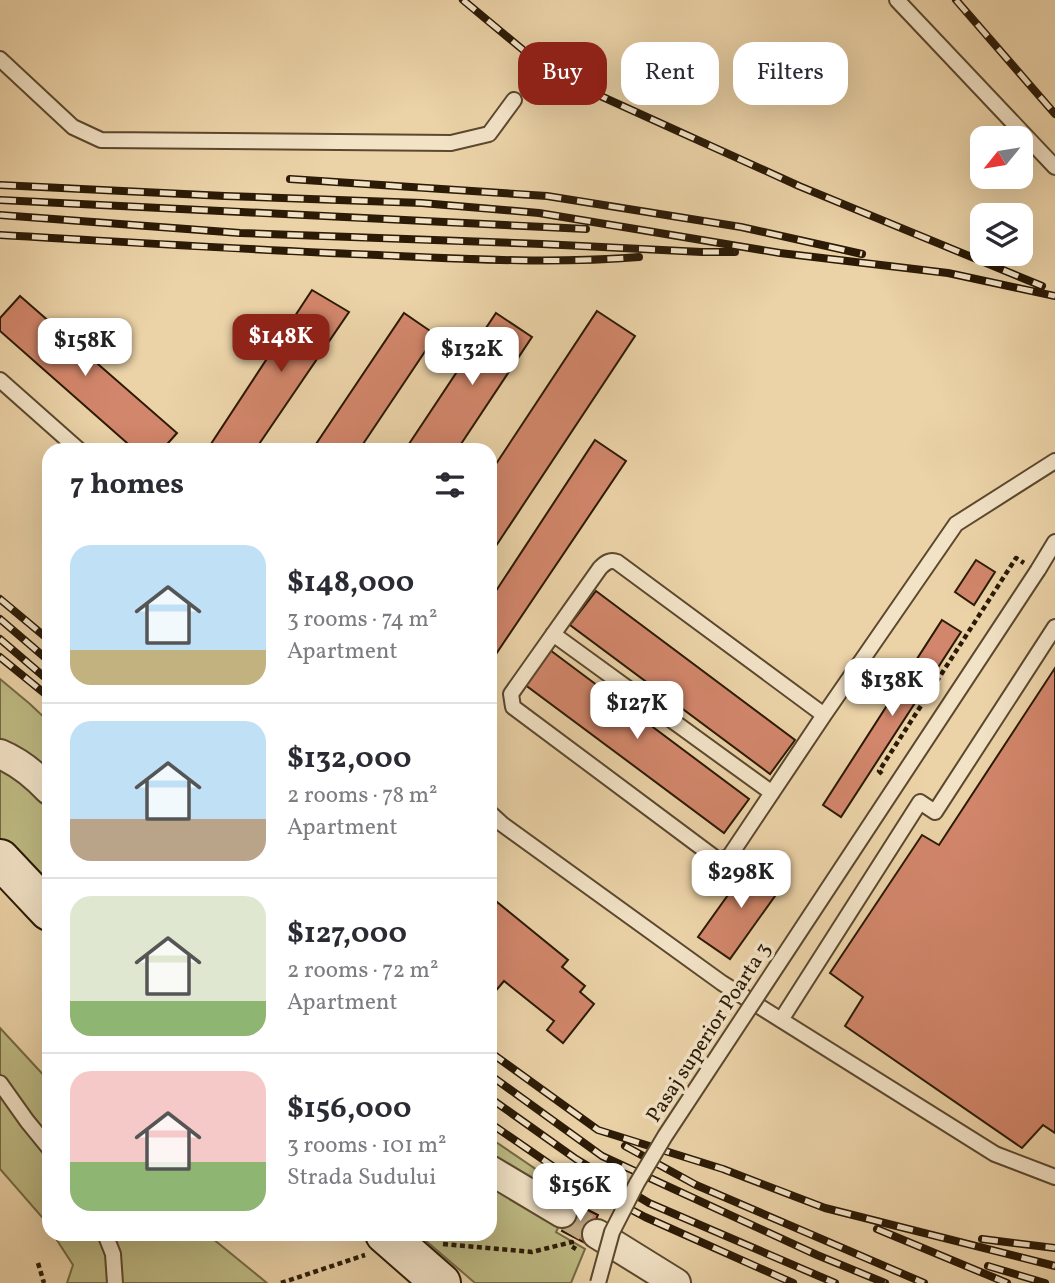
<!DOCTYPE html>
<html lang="en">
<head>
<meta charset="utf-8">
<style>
  body { margin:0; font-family:Vollkorn,serif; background:#f2f2f3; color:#2b2b33; height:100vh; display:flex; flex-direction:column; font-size:26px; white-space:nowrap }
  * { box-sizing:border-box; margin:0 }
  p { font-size:23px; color:#7c7c81 }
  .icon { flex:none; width:38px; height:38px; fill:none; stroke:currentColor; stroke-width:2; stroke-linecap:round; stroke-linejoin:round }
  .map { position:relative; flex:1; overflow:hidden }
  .drawer { position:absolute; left:42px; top:443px; width:455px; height:798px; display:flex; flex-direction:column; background:#fff; border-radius:21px; box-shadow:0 7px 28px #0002 }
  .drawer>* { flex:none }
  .top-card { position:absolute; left:518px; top:42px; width:430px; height:63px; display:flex; gap:14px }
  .needle { width:46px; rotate:240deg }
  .fabs { position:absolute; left:970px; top:126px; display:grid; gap:14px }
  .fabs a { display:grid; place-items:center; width:63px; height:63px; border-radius:14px; background:#fff; box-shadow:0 7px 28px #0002; font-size:35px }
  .price { position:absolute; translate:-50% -60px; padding:0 16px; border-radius:14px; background:#fff; color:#222; font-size:23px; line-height:46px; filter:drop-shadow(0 2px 4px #0008) }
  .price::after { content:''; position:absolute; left:50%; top:42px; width:21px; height:16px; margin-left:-10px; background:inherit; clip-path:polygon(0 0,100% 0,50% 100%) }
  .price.selected { background:#8f2418; color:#fff }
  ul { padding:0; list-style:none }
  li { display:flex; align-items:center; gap:21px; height:175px; padding:0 28px }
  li+li { border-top:2px solid #e1e1e2 }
  li span { display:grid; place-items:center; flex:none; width:196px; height:140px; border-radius:21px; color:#555 }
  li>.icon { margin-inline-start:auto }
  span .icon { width:84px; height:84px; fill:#fffc; stroke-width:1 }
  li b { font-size:30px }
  h2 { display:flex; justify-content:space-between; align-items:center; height:84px; padding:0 28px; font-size:30px }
  .tag { padding:0 24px; border-radius:21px; background:#fff; box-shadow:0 7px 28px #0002; font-size:24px; line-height:63px }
  .tag.selected { background:#8f2418; color:#fff }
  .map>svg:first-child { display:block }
  .green { fill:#beba83; stroke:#746a44; stroke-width:2 }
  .building { fill:#d2866b; stroke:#2b1a06; stroke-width:2 }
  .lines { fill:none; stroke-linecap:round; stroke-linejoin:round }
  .street-tunnel { stroke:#c5ad87; stroke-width:28; stroke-dasharray:28 14; stroke-linecap:butt }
  .lane-casing { stroke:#5b482e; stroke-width:18 }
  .street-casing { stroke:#5b482e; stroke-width:32 }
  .secondary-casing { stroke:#2b1a06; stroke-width:42 }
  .path { stroke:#2b1a06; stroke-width:4.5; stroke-dasharray:5 3.5; stroke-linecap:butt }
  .lane { stroke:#f2e2c6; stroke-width:14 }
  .street { stroke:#f2e2c6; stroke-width:28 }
  .secondary { stroke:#f2e2c6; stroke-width:38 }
  .rail-casing { stroke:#2b1a06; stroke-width:8 }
  .rail { stroke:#f2e2c6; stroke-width:5; stroke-dasharray:16; stroke-linecap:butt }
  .lane-bridge-casing { stroke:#5b482e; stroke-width:18; stroke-linecap:butt }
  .lane-bridge { stroke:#f2e2c6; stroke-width:14 }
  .labels { text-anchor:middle; stroke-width:7; stroke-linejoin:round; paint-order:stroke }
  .street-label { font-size:21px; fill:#2b1a06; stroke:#f2e2c6 }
</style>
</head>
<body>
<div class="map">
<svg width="1055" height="1283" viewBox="0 0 1055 1283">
  <rect width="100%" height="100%" fill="#ebd2a7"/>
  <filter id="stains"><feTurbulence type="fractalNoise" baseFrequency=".00286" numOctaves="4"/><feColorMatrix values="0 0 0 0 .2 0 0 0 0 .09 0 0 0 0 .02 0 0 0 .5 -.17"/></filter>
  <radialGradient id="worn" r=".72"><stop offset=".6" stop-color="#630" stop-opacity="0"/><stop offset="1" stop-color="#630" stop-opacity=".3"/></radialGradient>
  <path class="green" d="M0,679L30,704L49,722V891L0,843Z
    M0,1028L49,1081V1228L42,1217L0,1169Z
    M490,1138L574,1195L556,1232L585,1249L571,1283H475L418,1234H490Z
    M53,1234H207L267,1283H67L73,1265Z"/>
  <path class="building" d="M312,290L349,312L255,450H207Z
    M20,296L177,433L162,450H135L0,331V318Z
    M597,311L635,336L490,555V473Z
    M404,313L436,335L359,450H312Z
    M496,313L532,337L457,450H405Z
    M595,440L626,461L490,663V600Z
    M976,560L995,572L974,605L955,592Z
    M596,591L795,740L770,774L570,625Z
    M942,620L961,632L841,817L823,805Z
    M550,650L749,799L724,833L524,684Z
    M1055,668V1133L1043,1125L1022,1148L845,1026L863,997L830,973L922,835L939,845Z
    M753,860L785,882L730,959L698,937Z
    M497,902L568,960L562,967L585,986L580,992L594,1004L563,1043L547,1030L554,1021L504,981L494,993L490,990V911Z
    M576,1204L598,1215L585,1243L562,1231Z"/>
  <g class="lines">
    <path class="street-tunnel" d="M562,1213L597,1234"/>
    <g class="lane-casing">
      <path id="lane" d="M897,0L1055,167
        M0,59L73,127L101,140L451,143L489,134L514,100
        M0,380L79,450
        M1038,570L1055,542
        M553,634L772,793
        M824,715L617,562C610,559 605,563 600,568L511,694L513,707L718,860L729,857L824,715L956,524L1055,461
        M490,813L502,824L722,983L995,1154L1055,1177
        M781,1020L920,802L935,812L1055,627
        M0,1083L27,1121L49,1148
        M105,1234L113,1254L115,1283"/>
    </g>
    <g class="street-casing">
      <path id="street" d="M0,754C19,762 35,775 49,790
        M490,1170L562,1213
        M597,1234L676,1283"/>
    </g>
    <g class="secondary-casing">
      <path id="secondary" d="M0,859L49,911
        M385,1234L441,1283"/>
    </g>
    <path class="path" d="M882,774L879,771L1016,558L1024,563
      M443,1244L532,1252L572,1242L571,1246L576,1249
      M38,1263L44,1283
      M281,1283L365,1255"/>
    <use href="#lane" class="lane"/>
    <use href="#street" class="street"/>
    <use href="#secondary" class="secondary"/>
    <g class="rail-casing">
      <path id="rail" d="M463,0L552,74L799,186L1042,286
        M956,0L1055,114
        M290,179L547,196L741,227L862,254
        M0,185L225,196L422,203L539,213L780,253L948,273L1055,296
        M0,200L586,229
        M0,215L240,233L542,244L702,252H735
        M0,235C126,242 252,250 378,255C465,259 553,264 639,257
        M0,599L49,640
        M0,619L49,661
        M0,639L49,681
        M0,657L49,697
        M490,1052L598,1130L723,1169L825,1208L1055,1266
        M490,1075L602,1156L817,1255L885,1283
        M490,1098L576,1159L649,1203L835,1283
        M490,1123L564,1174L645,1217L793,1283
        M625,1146L696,1185L924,1283
        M877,1229L1007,1283
        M982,1239L1055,1248
        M988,1266L1045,1283"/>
    </g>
    <use href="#rail" class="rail"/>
    <g class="lane-bridge-casing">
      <path id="lane-bridge" d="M598,1283L612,1232L637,1183L665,1136L1038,570"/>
    </g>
    <use href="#lane-bridge" class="lane-bridge"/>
  </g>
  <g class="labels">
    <g class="street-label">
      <text transform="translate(708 1032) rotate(-57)" y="7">Pasaj superior Poarta 3</text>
    </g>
  </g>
  <rect width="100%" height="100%" filter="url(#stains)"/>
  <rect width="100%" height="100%" fill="url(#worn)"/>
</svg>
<div class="fabs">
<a><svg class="needle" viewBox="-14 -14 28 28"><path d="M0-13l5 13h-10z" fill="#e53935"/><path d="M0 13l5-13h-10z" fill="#7c7c81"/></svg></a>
<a><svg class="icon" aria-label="layers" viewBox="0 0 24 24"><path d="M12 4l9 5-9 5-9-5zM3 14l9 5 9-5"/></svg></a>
</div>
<b class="price selected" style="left:281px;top:374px">$148K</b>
<b class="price" style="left:85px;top:378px">$158K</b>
<b class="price" style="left:472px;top:387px">$132K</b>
<b class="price" style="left:892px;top:718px">$138K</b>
<b class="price" style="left:637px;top:741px">$127K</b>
<b class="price" style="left:741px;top:910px">$298K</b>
<b class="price" style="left:580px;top:1223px">$156K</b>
<div class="top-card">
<a class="tag selected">Buy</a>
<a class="tag">Rent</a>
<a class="tag">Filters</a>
</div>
<section class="drawer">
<h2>7 homes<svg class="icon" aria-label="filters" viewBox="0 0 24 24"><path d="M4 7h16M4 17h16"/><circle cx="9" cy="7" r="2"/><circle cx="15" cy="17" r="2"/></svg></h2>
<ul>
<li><span style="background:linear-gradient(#bfe0f5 75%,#c2b280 0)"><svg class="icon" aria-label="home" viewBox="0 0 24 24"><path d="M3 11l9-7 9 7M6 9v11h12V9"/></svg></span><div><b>$148,000</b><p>3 rooms · 74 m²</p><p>Apartment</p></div></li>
<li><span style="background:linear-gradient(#bfe0f5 70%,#b9a48a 0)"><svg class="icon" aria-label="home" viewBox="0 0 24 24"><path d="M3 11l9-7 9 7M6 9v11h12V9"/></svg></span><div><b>$132,000</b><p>2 rooms · 78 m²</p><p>Apartment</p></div></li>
<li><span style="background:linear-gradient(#dfe7d0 75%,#8fb573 0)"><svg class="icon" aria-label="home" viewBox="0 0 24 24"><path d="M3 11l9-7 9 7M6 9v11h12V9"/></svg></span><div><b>$127,000</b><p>2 rooms · 72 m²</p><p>Apartment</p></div></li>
<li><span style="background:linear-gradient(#f6c9c9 65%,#8fb573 0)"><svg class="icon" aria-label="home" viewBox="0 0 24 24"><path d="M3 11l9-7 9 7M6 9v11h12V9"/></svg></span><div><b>$156,000</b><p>3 rooms · 101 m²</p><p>Strada Sudului</p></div></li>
</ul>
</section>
</div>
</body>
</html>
